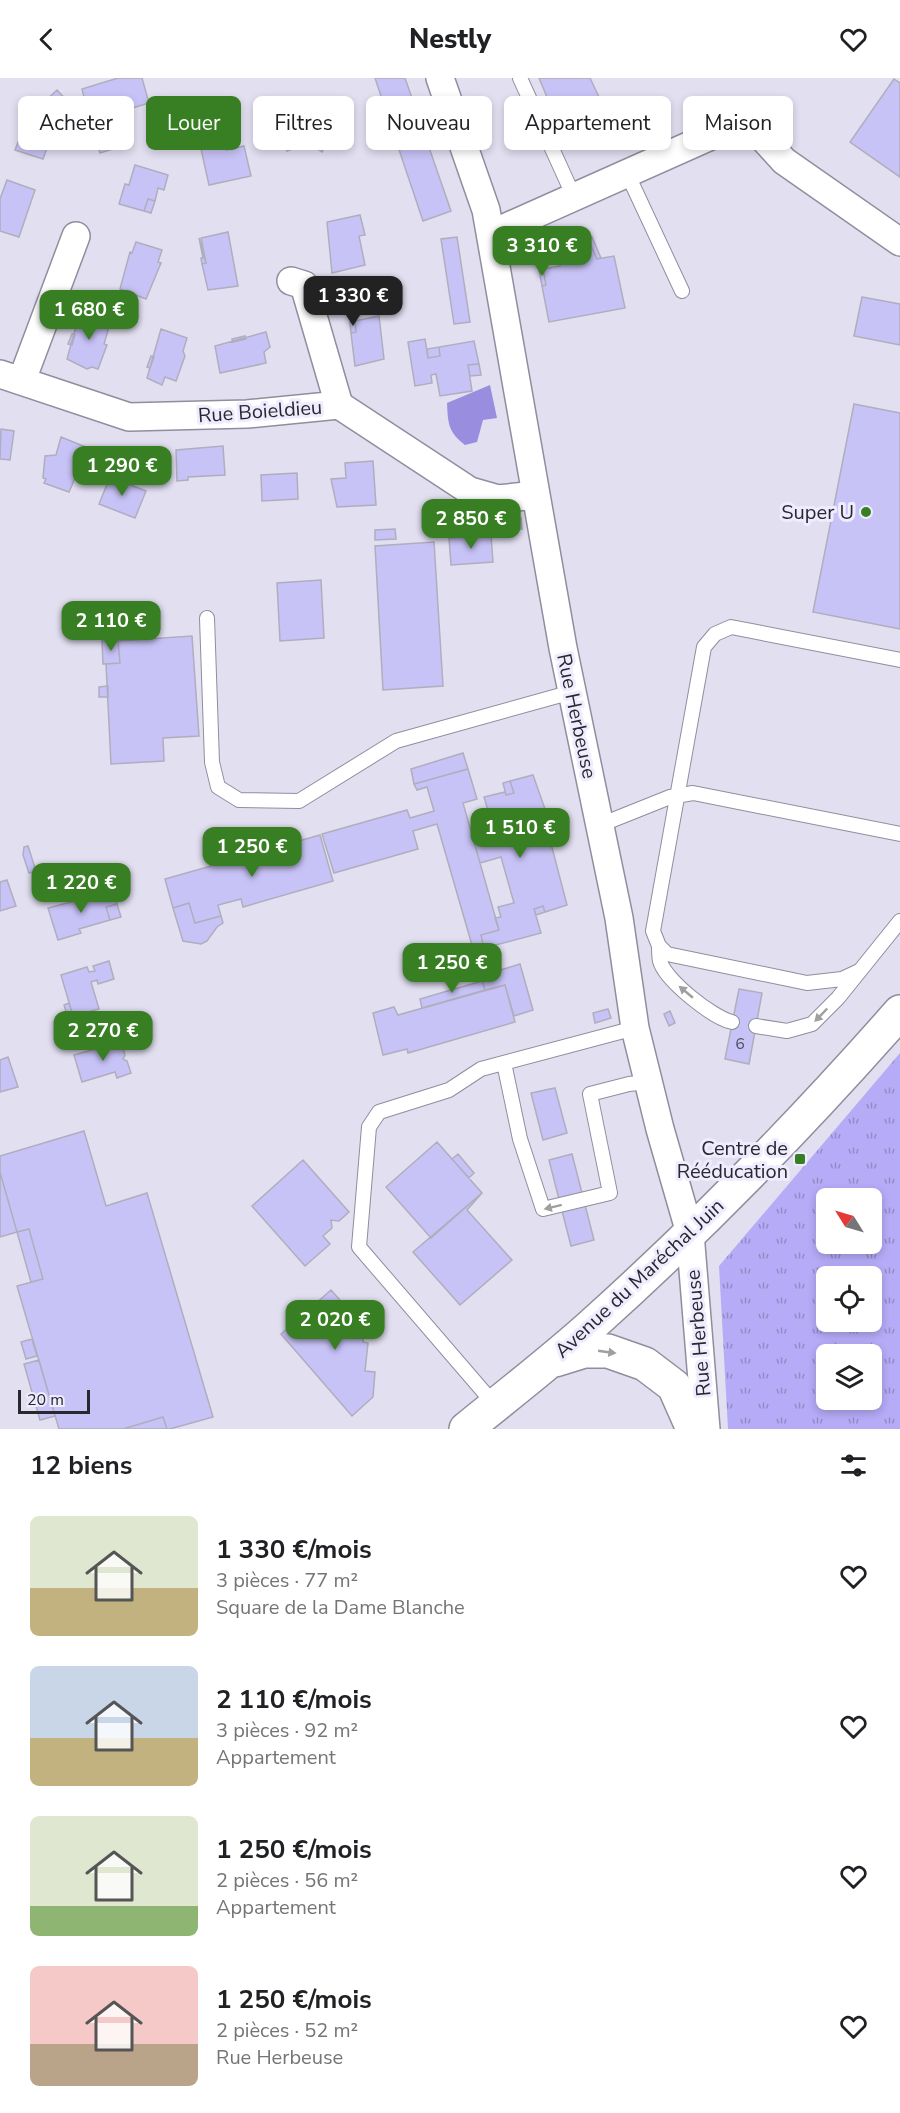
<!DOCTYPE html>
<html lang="fr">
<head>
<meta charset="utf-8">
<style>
  body { margin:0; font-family:"Nunito Sans",sans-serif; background:#f2f2f2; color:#202124; height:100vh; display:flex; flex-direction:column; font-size:22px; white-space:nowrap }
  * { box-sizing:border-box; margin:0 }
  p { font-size:20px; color:#757577 }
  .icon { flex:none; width:33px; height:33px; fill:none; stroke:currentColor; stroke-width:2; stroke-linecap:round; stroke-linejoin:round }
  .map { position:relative; height:1351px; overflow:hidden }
  .sheet { display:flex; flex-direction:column; background:#fff; flex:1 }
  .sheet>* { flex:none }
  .top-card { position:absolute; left:18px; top:18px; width:864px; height:54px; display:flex; gap:12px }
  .needle { width:39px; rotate:307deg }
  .tools { position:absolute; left:816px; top:1110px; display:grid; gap:12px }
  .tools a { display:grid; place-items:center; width:66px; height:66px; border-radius:9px; background:#fff; box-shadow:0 3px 9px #0003; font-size:30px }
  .scale { position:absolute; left:18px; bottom:15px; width:72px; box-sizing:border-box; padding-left:6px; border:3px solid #29282f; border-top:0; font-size:16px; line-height:21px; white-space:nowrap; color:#29282f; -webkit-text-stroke:4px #eeecfe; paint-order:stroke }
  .price { position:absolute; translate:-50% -51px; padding:0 14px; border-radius:12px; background:#387f23; color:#fff; font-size:20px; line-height:39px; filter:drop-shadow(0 2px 3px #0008) }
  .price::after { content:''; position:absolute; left:50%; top:36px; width:18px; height:14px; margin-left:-9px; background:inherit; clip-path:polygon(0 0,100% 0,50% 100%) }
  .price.current { background:#222; color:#fff }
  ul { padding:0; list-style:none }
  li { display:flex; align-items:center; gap:18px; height:150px; padding:0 30px }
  li span { display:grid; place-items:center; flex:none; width:168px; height:120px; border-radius:9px; color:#555 }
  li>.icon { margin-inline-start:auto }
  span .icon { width:72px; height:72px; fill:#fffc; stroke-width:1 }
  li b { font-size:26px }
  h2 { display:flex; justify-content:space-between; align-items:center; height:72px; padding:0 30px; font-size:26px }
  .pill { padding:0 21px; border-radius:9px; background:#fff; box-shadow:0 3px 9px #0003; font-size:21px; line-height:54px }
  .pill.current { background:#387f23; color:#fff }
  header { display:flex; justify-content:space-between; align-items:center; height:78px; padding:0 30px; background:#fff; font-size:27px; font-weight:800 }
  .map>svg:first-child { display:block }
  .park { fill:url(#park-tufts); fill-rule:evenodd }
  .water { fill:#998ddf }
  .building { fill:#c8c3f6; stroke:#afadbe; stroke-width:1.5 }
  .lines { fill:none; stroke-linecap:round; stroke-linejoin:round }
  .lane-casing { stroke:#8f8e9e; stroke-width:16 }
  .street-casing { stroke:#8f8e9e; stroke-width:30 }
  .secondary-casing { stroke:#8f8e9e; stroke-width:36 }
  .lane { stroke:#fff; stroke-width:14 }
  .street { stroke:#fff; stroke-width:27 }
  .secondary { stroke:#fff; stroke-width:33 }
  .oneway { fill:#9f9ea1 }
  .poi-dot { fill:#387f23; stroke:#eeecfe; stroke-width:2 }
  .labels { text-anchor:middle; stroke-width:6; stroke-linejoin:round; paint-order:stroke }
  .number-label { font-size:16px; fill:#514f61 }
  .street-label { font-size:20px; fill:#29282f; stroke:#eeecfe }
  .poi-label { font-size:20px; fill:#29282f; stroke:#eeecfe; text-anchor:end }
</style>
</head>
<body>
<header><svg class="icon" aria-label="back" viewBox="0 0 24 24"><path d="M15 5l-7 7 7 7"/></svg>Nestly<svg class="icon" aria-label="heart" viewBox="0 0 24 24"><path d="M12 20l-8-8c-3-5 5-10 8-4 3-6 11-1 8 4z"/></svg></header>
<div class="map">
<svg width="900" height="1351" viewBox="0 0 900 1351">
  <defs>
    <pattern id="park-tufts" width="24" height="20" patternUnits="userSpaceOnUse" patternTransform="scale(1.5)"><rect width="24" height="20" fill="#b5abf7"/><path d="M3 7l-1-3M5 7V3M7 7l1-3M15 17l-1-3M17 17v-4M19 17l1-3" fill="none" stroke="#938bc8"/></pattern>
  </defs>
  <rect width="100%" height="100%" fill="#e1dff0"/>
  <path class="park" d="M900,975V1351H728L719,1188ZM826,1120H872V1166H826ZM826,1198H872V1244H826ZM826,1276H872V1322H826Z"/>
  <path class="water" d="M490,307L497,340L483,342L477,364L465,367C448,354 448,345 447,325Z"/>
  <path class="building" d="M118,0H142L149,25L90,43L82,11Z
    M375,0H405L451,133L423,143Z
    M539,0H590L599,19L555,38Z
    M894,1L900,5V99L850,64Z
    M57,12L75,31L63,42L66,45L52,56L43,81L15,72L27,40Z
    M306,30L337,50L322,74L309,65L287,73L284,56L291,55L286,34Z
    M107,38L116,70L100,75L90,43Z
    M222,57L226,72L244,68L251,98L209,107L199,62Z
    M135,87L168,97L164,112L158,110L155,123L148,121L144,133L119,126L125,106L129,107Z
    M7,102L35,112L19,159L0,153V121Z
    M148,121L155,123L151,135L144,133Z
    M360,137L365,157L359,158L365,187L332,195L327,144Z
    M228,154L238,208L208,212L202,186L206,185L201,160Z
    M457,159L470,244L454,246L441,161Z
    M592,159L601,180L597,181L588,161Z
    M199,160L206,185L202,186L201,180H203Z
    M588,161L597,181L614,178L625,230L549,244L542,208L546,207L543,191L560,188L554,177Z
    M136,164L162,172L158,184L161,185L146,221L120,211L130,174L132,175Z
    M543,191L546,207L542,208L539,192Z
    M862,219L900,226V267L854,258Z
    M80,234L111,242L104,266L107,267L98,291L92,289L87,291L67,281Z
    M379,238L384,281L355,288L351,255L356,254L355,243Z
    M355,243L356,254L351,255L350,244Z
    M161,251L187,260L183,273L185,278L176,303L165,299L162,307L147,300Z
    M266,254L270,269L264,274L266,285L220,295L215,268Z
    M72,256L75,257L72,267L68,266Z
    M245,258L246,261L233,264L232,261Z
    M425,261L428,280L440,278L439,269L474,263L479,286L468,287L472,313L440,318L436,296L431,297L432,305L415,308L408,264Z
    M439,269L440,278L428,280L427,271Z
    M151,278L154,279L150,290L147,289Z
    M479,286L481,297L470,298L468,287Z
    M854,326L900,335V551L813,534Z
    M1,351L14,353L10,382L0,381Z
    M61,359L88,370L69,414L44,405L46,401L43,400L45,378L56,377Z
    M223,368L225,397L188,399V402L177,403L176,372Z
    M373,383L376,427L337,429L331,401L346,400L345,385Z
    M297,395L298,421L262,423L261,397Z
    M110,399L146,413L135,440L99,426Z
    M521,440L522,451L516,452L514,441Z
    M395,451L396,461L375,462V452Z
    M491,457L493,484L451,487L449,460Z
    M434,464L443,608L383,612L375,468Z
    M321,502L324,560L280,563L277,505Z
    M192,558L199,658L163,660L164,683L111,686L106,586L120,585L118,563Z
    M102,563H118L120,585L103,586Z
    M108,608V619H99V609Z
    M463,675L468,691L414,706L411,691Z
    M468,691L477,721L463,725L499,852L481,857L484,870L491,895L520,886L533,932L514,938L505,907L485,912L437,746L413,753L418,771L334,795L322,756L407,732L410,740L434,733L427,709L417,712L414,706Z
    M533,697L545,731H542L567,827L545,834L543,828L534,831L541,855L484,870L481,857L499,852L495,840L501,839L498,829L514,825L501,779L480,785L470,749L491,743L484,719L505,714L506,717L514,715L510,703Z
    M510,703L514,715L506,717L503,705Z
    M320,757L333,803L243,829L241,821L218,827L221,838L195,845L189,825L173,830L165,801Z
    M28,768L36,793L29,795L23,777L24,769Z
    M7,802L16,828L0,833V804Z
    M113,813L117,826L106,829L110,842L79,851L81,855L58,862L48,830Z
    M189,825L195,845L221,838L223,845L217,849L207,863L201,866L183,863L173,830Z
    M117,826L121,839L110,842L106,829Z
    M543,828L545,834L536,837L534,831Z
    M109,883L114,901L98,906L97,902L91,904L99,931L73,938L61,897L87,889L89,894L95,893L93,888Z
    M482,903L485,912L422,930L420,921Z
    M505,907L515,944L408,975L407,971L383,977L373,935L394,929L398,937Z
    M739,911L762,915L749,986L725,981Z
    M69,925L73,938L68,940L64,927Z
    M608,931L611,940L595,945L593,935Z
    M670,933L675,945L669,948L664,936Z
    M121,964L125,977L123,981L127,983L131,995L117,1000L115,994L82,1004L74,977Z
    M8,979L18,1009L0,1014V982Z
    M555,1010L567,1055L543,1062L531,1015Z
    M84,1053L106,1128L147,1115L213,1339L170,1351H167L163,1339L123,1351H59L17,1208L43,1201L29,1151L17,1154L0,1094V1078Z
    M437,1064L482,1115L431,1160L386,1109Z
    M458,1076L474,1095L469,1100L452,1081Z
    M572,1076L594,1162L571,1168L549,1082Z
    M303,1082L349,1134L339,1143L331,1142L332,1150L323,1158L330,1166L305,1188L252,1128Z
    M0,1094L17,1154L0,1159Z
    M482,1115L467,1132L512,1182L460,1227L413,1174Z
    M29,1151L43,1201L31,1204L17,1154Z
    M331,1212L364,1249L363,1264L368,1265L365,1293L375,1294L373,1319L352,1338L281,1256Z
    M32,1261L37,1278L26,1281L21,1264Z
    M39,1282L55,1338L40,1342L24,1286Z
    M163,1339L167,1351H123Z"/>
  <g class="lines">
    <g class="lane-casing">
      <path id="lane" d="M520,0L574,119
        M627,95L682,213
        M207,540L212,684L218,709L239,722L299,723L396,663L572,614
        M600,747L670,719L693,715L900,756
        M659,868C659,873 659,878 660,883C665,902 713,940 732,944
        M859,893L842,901L807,905L667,876L659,868L653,853L704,569L715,556L731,549L900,582
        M756,948L787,953L812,946L838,920L900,843
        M504,985L520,1061L543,1131L610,1115L590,1016L629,1006L648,1004
        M495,1327L359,1169L369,1049L379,1034L449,1012L481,991L635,950"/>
    </g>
    <g class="street-casing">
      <path id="street" d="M440,0L486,132L563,570L619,840L635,950L660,1051L690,1155L706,1351
        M491,156L722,53L748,50L764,61L784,83L900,164
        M291,203L304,207L339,327
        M0,296L129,339L247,336L339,327L470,413L498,421L536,417
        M22,302L76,158"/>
    </g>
    <g class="secondary-casing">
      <path id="secondary" d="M555,1282L584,1273H608L645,1286L674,1308L693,1351
        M466,1351C509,1316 552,1283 593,1246C701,1149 804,1043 900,934"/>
    </g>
    <use href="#lane" class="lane"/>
    <use href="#street" class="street"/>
    <use href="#secondary" class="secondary"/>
  </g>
  <defs><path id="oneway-solid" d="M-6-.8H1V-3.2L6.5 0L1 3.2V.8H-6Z" transform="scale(1.5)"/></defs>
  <g class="oneway">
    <use href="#oneway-solid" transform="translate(686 914) rotate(-140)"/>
    <use href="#oneway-solid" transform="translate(821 937) rotate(134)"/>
    <use href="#oneway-solid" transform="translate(553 1129) rotate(166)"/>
    <use href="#oneway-solid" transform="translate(607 1274) rotate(8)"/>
  </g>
  <g class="poi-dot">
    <circle cx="866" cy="434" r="6"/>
    <rect x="794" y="1075" width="12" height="12" rx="3"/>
  </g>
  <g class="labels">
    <g class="number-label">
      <text x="740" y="971">6</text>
    </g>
    <g class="street-label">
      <text transform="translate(260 333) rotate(-4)" y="7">Rue Boieldieu</text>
      <text transform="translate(577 638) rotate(78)" y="7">Rue Herbeuse</text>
      <text transform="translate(639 1200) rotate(-43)" y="7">Avenue du Maréchal Juin</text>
      <text transform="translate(698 1255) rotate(-95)" y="7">Rue Herbeuse</text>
    </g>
    <g class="poi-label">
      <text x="854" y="441">Super U</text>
      <text x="788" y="1077">Centre de<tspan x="788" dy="23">Rééducation</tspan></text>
    </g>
  </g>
</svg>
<div class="tools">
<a><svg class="needle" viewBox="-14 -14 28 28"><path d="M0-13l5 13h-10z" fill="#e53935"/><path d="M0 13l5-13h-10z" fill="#757577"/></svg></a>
<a><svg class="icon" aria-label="locate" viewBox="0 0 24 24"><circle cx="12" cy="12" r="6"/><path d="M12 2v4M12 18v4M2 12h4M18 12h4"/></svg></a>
<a><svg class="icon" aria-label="layers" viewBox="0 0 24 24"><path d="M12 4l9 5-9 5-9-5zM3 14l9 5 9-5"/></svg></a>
</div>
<div class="scale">20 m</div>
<b class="price" style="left:542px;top:199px">3 310 €</b>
<b class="price current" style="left:353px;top:249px">1 330 €</b>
<b class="price" style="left:89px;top:263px">1 680 €</b>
<b class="price" style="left:122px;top:419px">1 290 €</b>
<b class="price" style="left:471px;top:472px">2 850 €</b>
<b class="price" style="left:111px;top:574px">2 110 €</b>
<b class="price" style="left:520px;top:781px">1 510 €</b>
<b class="price" style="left:252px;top:800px">1 250 €</b>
<b class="price" style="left:81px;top:836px">1 220 €</b>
<b class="price" style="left:452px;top:916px">1 250 €</b>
<b class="price" style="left:103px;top:984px">2 270 €</b>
<b class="price" style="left:335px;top:1273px">2 020 €</b>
<div class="top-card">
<a class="pill">Acheter</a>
<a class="pill current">Louer</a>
<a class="pill">Filtres</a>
<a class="pill">Nouveau</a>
<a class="pill">Appartement</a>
<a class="pill">Maison</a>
</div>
</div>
<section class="sheet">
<h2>12 biens<svg class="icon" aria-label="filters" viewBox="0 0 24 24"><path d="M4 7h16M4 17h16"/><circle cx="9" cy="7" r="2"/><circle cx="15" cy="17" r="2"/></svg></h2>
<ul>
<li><span style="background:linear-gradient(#dfe7d0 60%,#c2b280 0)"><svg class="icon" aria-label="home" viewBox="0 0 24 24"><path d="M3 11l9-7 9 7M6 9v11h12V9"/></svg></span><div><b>1 330 €/mois</b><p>3 pièces · 77 m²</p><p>Square de la Dame Blanche</p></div><svg class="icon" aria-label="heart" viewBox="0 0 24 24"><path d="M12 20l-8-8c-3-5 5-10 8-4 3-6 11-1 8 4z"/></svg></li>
<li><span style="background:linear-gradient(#c9d6e8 60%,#c2b280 0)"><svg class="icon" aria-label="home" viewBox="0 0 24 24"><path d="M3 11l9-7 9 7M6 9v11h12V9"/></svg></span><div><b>2 110 €/mois</b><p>3 pièces · 92 m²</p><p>Appartement</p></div><svg class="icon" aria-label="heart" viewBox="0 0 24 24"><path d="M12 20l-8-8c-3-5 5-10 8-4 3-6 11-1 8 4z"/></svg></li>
<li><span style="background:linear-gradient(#dfe7d0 75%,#8fb573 0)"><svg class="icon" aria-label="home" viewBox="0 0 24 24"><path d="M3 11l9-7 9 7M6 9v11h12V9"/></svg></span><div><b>1 250 €/mois</b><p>2 pièces · 56 m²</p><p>Appartement</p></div><svg class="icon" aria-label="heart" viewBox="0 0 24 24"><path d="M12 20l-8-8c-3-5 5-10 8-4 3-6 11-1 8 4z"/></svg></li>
<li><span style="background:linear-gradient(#f6c9c9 65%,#b9a48a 0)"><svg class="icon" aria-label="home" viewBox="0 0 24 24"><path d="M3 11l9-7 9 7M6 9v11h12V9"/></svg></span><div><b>1 250 €/mois</b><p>2 pièces · 52 m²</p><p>Rue Herbeuse</p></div><svg class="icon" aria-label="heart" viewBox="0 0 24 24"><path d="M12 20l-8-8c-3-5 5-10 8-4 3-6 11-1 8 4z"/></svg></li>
</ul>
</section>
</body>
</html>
